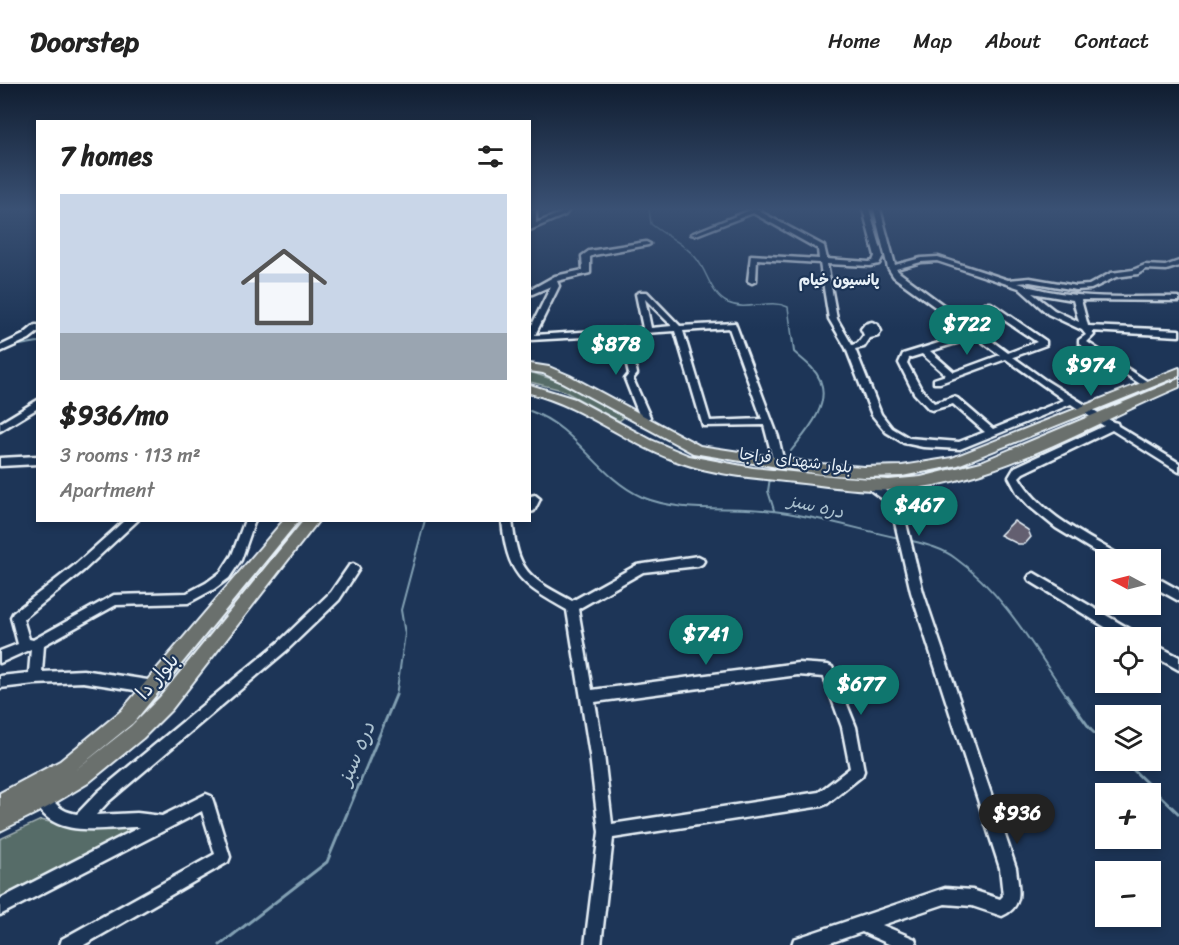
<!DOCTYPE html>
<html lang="en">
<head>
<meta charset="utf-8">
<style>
  body { margin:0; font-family:Sriracha,"Playpen Sans Arabic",sans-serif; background:#f6f6f6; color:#222; height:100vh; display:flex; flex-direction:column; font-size:22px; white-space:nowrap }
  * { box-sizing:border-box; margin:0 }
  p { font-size:20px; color:#767676 }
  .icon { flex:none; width:33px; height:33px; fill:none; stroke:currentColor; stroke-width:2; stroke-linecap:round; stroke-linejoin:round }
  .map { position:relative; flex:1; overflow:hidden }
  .panel { position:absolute; left:36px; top:36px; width:495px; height:402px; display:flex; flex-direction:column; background:#fff; border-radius:0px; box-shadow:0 3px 9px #0003 }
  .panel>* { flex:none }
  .needle { width:39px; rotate:277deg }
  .tools { position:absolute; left:1095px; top:465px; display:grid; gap:12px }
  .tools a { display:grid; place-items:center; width:66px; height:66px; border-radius:0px; background:#fff; box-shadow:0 3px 9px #0003; font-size:30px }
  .price { position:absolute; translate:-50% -51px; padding:0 14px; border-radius:21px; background:#0f766e; color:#fff; font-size:20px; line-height:39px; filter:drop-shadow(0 2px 3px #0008) }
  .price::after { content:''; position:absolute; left:50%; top:36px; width:18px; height:14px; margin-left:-9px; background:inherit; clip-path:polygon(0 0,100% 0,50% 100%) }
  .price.on { background:#222; color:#fff }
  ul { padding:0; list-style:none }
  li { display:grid; align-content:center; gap:12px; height:318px; padding:0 24px }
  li+li { border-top:2px solid #e0e0e0 }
  li span { display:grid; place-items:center; height:186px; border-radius:0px; color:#555 }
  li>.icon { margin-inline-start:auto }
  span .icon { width:108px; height:108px; fill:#fffc; stroke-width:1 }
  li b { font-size:26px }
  h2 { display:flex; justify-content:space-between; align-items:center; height:72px; padding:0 24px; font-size:26px }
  header { display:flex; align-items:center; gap:36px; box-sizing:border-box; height:84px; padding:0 30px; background:#fff; border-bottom:2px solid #e0e0e0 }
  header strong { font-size:28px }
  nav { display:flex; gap:33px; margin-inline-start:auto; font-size:21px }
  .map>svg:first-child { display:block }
  .green { fill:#566c68; stroke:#9faeb0; stroke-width:1.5 }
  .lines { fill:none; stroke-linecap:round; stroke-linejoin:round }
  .stream-far2 { stroke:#82a0b3; stroke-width:1.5 }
  .stream-far1 { stroke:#82a0b3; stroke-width:2 }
  .stream { stroke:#82a0b3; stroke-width:3 }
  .building { fill:#635f6f; stroke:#e8f1f8; stroke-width:1.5 }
  .minor-casing { stroke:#e8f1f8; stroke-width:5 }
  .major-casing { stroke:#e8f1f8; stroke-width:4 }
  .minor { fill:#1d3557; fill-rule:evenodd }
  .major { fill:#6a706d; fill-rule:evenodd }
  .labels { text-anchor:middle; stroke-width:4.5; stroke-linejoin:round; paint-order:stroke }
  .far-neighbourhood-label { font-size:15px; font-weight:bold; fill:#e8f1f8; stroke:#1d3557 }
  .street-label { font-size:16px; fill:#e8f1f8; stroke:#1d3557 }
  .water-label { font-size:18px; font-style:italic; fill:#acc2d0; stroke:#1d3557 }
  .near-street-label { font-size:20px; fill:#e8f1f8; stroke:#1d3557 }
  .near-water-label { font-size:21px; font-style:italic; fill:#acc2d0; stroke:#1d3557 }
</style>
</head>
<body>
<header>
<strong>Doorstep</strong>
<nav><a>Home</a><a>Map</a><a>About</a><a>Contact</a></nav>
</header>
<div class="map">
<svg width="1179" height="861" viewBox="0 0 1179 861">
  <rect width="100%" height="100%" fill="#1d3557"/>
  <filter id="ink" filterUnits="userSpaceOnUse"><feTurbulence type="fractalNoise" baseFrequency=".0167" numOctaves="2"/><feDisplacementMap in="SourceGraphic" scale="12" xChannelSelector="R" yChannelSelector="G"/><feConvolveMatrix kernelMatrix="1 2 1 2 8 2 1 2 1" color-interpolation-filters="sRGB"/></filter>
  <g filter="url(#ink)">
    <path class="green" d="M530,288L564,299L624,333L619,337L562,306L530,298Z
      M41,736L72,743L141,740L144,746L0,819V755Z"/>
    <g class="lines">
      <path class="stream-far2" d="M649,125L651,140C665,152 684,159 696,174C708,188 710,210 728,219C748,228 768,214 788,223L792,253"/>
      <path class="stream-far1" d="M20,261L38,258
        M530,327C577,343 597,393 642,413C683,430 730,421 773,427C816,432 857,445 899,454
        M791,367C806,348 831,322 820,296C815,284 803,276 794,268L792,252
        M770,394L768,407L774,426
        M908,456C924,460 942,464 955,474C1003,508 1035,565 1067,612
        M396,612L405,550L401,526L425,436"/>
      <path class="stream" d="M1066,611L1091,646L1106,660
        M1123,676L1179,730
        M220,861L327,778L396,611"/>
    </g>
    <path class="building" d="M1014,437L1028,446L1031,453L1025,460H1018L1000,451Z"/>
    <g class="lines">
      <g class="minor-casing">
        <path id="minor" d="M530,125H536V139L561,129L564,125H570L565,131L530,146Z
          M753,125H762L759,127L824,162L827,175L869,178L873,177L875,172L863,125H869L883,172L879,180L870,182L827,180L837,235L852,261L858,259L864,251L861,245L865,240L872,238L878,241L881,247L878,252L870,254L864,263L855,265L881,330L892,344L909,354L959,358L985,348L953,320L932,326L929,325L914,309L899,279L903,270L971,249L894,193L888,184L874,125H880L895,181L921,174L938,173L1008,196L1030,194L1076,202L1089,201L1111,189L1133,186L1145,181L1165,182L1179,177V182L1166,186L1146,185L1138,190L1116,193L1091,205L1076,206L1030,198L1018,199C1070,217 1125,212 1179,213V217L1081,216L1088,242L1179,246V252L1091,247L1094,251L1087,258L1148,298L1149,300L1145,303L1079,260V256L1086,251L1082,246L1048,230L1019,204L937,177L921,178L896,185L900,189L1008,269L1037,258L985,223V219H991L1046,257V261L1013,273L1045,296L1113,338L1117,339L1118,342L1179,379V388L1112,346L1023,389L1019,393C1042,432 1086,451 1123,473L1124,476H1109L1056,444L1029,422L1018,410L1009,393L1015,383L1104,342L1071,320L960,365L923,363L904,359L886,348L872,331L846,264L829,235L820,179L757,175L756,197L752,199L748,197L751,171L819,175L818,165L753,129L696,151L691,150ZM1032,209L1073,216L1079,238L1054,226ZM976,253L1000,271L954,288L930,267ZM922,270L946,291L934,295V299H940L1006,275L1064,316L993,345L957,314L954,313L934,319L921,305L907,279L909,274Z
          M646,158L650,160L648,161L594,171L590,173V189L557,197L559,202L535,251L643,244L636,210L640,208H647L680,242L735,239L778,353L784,379L782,382L779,383L774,379L764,341L703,342L675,247L629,250L637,290L633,295L650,333L646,340L643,341L638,338L640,333L625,295L629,290L620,251L530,256V245L551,202L530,211V206L555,192L583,186L582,172L589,167ZM645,215L672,242L651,244ZM729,244L762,335L710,337L683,247Z
          M35,241H38V248L29,255L0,268V262L23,251Z
          M38,316V324L0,347V339Z
          M38,372V380L0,382V374Z
          M870,396L895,413C900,404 910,395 921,397L922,400L921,403L908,410L901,419L923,508L1016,784C1018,804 1025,822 1002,832L972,822L945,820L882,841L915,855L917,861H891L862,848L824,861H792L794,855L800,853L945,804L972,806L1000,815L1003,812L1000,784L911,508L891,421L866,403L865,400Z
          M535,411L540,415L534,427L530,428V415L531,412Z
          M125,436H138L83,487L23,535L29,555L33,556L114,511L187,509L206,499L221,488L232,471L245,436H255L241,476L229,494L214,505L188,519L116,521L44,561L42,588L83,586L154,597L158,599L160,603L158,607L154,609L83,598L35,600L0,604V592L29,589L31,565L0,579V567L18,560L11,533L13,529L75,481Z
          M502,436H512C518,489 528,493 572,517L637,481L698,472L702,474L704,477L702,480L698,482L643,488L578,525L592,606L798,579L828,581L832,583L856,643L864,687L862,692L827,720L822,722L613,754L601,861H585L599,748L590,671L567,526C521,500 507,491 502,436ZM798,591L824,593L842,643L850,684L819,708L612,740L604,671L595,618Z
          M353,480L357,482L359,485L339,516L287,566L108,718L96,731L137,729L162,732L206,710L211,712L213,717L230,773L228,778L84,861H60L62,855L215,770L202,727L0,831V815L140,743C107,743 52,757 35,717L37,712L42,710C58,716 54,726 77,730L98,708L279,558L331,508L349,482Z
          M1034,489L1138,550L1140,554H1123L1030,497L1028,494L1030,491Z
          M1150,490L1179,506V517L1150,501Z
          M1150,558L1179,573V586L1150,570Z"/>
      </g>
      <g class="major-casing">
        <path id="major" d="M530,280L549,283L570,292L700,362L820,380L864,383L902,382L952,374L1179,284V292L958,381L902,392L864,393L820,390L693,369L562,298L543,289L530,287Z
          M1179,295V303C1091,340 1003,395 907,405C869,409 831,402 794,398C757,394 717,391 682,379C628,361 585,323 530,309V301L575,315L651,356L689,372L753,384L841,393L889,396L921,393L981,378Z
          M284,436H299L133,639L74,687L131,642L160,613L304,436H319L172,625L143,654L88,699L48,723L0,747V709L60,677L121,627Z"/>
      </g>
      <use href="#minor" class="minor"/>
      <use href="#major" class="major"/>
    </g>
  </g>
  <linearGradient id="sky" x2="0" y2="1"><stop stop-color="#101d30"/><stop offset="0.51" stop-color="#3a5174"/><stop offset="1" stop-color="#3a5174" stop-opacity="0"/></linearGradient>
  <rect width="1179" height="245" fill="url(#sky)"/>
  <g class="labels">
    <g class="far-neighbourhood-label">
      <text x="839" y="201">پانسیون خیام</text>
    </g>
    <g class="street-label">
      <text transform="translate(796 376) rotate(7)" y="6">بلوار شهدای فراجا</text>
    </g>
    <g class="water-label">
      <text transform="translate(816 422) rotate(13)" y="6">دره سبز</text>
    </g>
    <g class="near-street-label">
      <text transform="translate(157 592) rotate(-49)" y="7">بلوار دا</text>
    </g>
    <g class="near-water-label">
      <text transform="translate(356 669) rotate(-67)" y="7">دره سبز</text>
    </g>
  </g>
</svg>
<div class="tools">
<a><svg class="needle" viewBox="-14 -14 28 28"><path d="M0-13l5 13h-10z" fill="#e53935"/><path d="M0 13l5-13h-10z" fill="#767676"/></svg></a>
<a><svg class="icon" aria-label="locate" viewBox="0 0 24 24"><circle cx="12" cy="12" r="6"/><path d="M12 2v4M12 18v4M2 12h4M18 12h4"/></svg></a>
<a><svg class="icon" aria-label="layers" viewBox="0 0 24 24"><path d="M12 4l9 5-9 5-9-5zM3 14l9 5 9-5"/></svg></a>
<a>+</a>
<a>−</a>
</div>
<b class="price" style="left:967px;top:272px">$722</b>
<b class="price" style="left:616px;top:292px">$878</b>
<b class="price" style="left:1091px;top:313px">$974</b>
<b class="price" style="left:919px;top:453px">$467</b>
<b class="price" style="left:706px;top:582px">$741</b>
<b class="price" style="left:861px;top:632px">$677</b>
<b class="price on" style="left:1017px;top:761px">$936</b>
<section class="panel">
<h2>7 homes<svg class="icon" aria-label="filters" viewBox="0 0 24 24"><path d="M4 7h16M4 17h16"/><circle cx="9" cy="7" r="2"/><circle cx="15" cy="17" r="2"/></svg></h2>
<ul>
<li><span style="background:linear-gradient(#c9d6e8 75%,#9aa5b1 0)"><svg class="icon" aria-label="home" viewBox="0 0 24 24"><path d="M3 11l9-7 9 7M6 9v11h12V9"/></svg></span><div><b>$936/mo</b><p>3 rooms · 113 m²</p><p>Apartment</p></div></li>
</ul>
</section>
</div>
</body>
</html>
